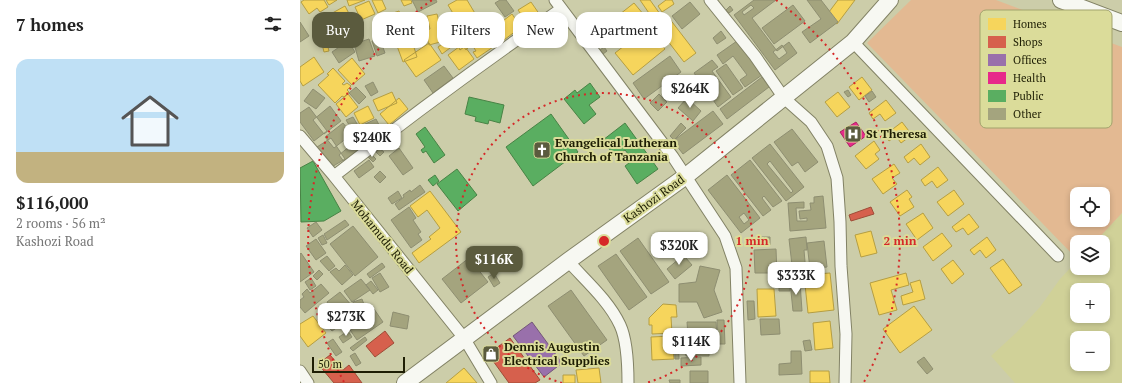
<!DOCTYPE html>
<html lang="en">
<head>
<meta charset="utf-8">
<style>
  body { margin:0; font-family:"PT Serif",serif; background:#f6f6f6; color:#222; height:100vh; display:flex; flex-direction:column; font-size:15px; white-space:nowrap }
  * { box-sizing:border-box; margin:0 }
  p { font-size:13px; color:#767676 }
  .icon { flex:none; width:22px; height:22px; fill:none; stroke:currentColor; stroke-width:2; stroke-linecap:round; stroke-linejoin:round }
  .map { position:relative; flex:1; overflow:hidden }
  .side { display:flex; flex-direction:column; background:#fff; width:300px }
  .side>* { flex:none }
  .guide { position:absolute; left:12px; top:12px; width:380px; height:36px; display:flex; gap:8px }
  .controls { position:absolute; left:770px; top:187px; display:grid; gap:8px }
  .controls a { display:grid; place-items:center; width:40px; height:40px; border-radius:8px; background:#fff; box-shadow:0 2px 6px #0003; font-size:20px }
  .scale { position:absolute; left:12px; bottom:10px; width:93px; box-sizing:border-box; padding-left:4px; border:2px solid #1e1e04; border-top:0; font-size:11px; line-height:14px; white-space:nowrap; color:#1e1e04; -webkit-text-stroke:3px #dbdc9a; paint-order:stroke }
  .price { position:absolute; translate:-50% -34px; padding:0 9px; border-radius:8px; background:#fff; color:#222; font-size:13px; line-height:26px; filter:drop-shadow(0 1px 2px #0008) }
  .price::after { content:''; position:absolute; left:50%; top:24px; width:12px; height:9px; margin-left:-6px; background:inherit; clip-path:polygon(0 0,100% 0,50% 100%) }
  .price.active { background:#5b5b3e; color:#fff }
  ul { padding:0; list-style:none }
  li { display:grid; align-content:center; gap:8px; height:212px; padding:0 16px }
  li span { display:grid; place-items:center; height:124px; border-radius:12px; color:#555 }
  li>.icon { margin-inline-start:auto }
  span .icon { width:72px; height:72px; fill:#fffc; stroke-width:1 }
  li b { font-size:17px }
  h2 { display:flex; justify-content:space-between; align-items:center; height:48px; padding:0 16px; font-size:17px }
  .pill { padding:0 14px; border-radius:12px; background:#fff; box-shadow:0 2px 6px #0003; font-size:14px; line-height:36px }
  .pill.active { background:#5b5b3e; color:#fff }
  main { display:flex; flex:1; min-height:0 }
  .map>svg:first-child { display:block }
  .built { fill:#d0d198; fill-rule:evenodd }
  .green { fill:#e3b992; fill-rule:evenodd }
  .homes { fill:#f6d55c; stroke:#b59e42 }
  .shops { fill:#d6604d; stroke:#9f4c37 }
  .offices { fill:#9970ab; stroke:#745779 }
  .health { fill:#e7298a; stroke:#ab2662 }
  .public { fill:#5aae61; stroke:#488345 }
  .building { fill:#a4a47e; stroke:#8e8e71; fill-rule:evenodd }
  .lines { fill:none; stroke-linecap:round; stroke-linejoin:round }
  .street-casing { stroke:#828265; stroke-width:13 }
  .secondary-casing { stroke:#828265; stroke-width:18 }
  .street { stroke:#f7f8f2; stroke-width:11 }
  .secondary { stroke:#f7f8f2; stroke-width:16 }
  .ring { fill:none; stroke:#d62828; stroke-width:2; stroke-dasharray:2 4 }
  .labels { text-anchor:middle; stroke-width:4; stroke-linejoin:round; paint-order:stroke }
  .poi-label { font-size:12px; font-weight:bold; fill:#1e1e04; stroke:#dbdc9a; text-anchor:start }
  .street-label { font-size:12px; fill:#1e1e04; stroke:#dbdc9a }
  .key { fill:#dbdc9a; stroke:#a2a36d; stroke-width:1 }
  .key-label { font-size:11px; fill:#1e1e04 }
  .centre { fill:#d62828; stroke:#dbdc9a; stroke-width:2 }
  .ring-label { font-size:12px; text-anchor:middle; font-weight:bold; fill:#d62828; stroke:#dbdc9a; stroke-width:4; stroke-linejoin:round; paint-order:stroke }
</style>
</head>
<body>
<main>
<section class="side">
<h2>7 homes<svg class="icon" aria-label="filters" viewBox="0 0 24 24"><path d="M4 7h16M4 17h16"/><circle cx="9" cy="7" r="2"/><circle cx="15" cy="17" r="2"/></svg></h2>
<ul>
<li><span style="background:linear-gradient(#bfe0f5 75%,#c2b280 0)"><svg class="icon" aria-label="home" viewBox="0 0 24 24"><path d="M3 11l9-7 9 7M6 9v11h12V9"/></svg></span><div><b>$116,000</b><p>2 rooms · 56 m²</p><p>Kashozi Road</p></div></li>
</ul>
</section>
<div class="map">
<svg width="822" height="383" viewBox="0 0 822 383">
  <rect width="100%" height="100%" fill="#cccda9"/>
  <path class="built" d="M822,213V383H715L691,356L717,332L740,307L760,279L777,261V268H803V242H795ZM777,290H803V316H777ZM777,338H803V364H777Z"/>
  <path class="green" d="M611,0H696L822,47V213L795,242H777V259L567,43ZM777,194H803V220H777Z"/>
  <path class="homes" d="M4,0H24L28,7L20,12L17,8L9,14L1,2Z
    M26,0H37L29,5Z
    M47,0H65L49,6Z
    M72,0H82L86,9L78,13Z
    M101,0H111L112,3L104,6Z
    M157,0H167L179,20L163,30L148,5Z
    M340,0H350L360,14L353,19Z
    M366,0H372L374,4L362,12L358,6Z
    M538,0H555L537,24L526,16Z
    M69,1L75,14L61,20L55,7Z
    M231,2L240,15L227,23L218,10Z
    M334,3L349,21L331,36L326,30L330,27L332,30L338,25L330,16L321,24L315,18Z
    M45,6L54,23L27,38L18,21Z
    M99,11L108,37L93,42L84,16Z
    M137,14L144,41L129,45L125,30L130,29L127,16Z
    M212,14L221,27L200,43L191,30Z
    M176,16L196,45L177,58L173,52L176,51L169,40L167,41L158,27L161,25L165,31L173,25L170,20Z
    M369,18L396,53L384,62L357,27Z
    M149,24L153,33L146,37L142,27Z
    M347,28L365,49L333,75L315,53Z
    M158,33L169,47L166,50L164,47L160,50L158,46L159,45L158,42L142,54L138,47Z
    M112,41L117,57L103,62L97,46Z
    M27,43L29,51L24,52L22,44Z
    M129,43L141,60L116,77L104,60Z
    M163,44L174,59L159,70L148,55Z
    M14,57L24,72L3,86L0,81V67Z
    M52,58L65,74L52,85L38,70Z
    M33,68L45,81L42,84L44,85L47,83L51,86L47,90L49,92L44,97L42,96L35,103L18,85L29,75L27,74Z
    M562,77L572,90L559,100L549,87Z
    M92,92L97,103L78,111L73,100Z
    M538,92L550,107L537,117L525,102Z
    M48,94L58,107L46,117L36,104Z
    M99,98L108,109L89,125L80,114Z
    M586,100L596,113L585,121L580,114L573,119L569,113Z
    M68,106L74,118L60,125L54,113Z
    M602,122L612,135L601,143L596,136L589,141L585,135Z
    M574,141L580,150L575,154L579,159L566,169L555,156Z
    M621,144L630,157L620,165L614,158L608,163L604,157Z
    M594,164L600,173L592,178L597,184L583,194L572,179Z
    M638,167L648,180L637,188L632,181L625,186L621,180Z
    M607,190L612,197L609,199L614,207L600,216L590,202Z
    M654,190L664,204L648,216L637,202Z
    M130,191L161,232L119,263L112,253L131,239L129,237L140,228L127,210L118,217L110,206Z
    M623,213L633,228L617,240L606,224Z
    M669,214L679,227L668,235L663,228L656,232L652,227Z
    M571,231L577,253L561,257L555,235Z
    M642,233L652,246L633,261L623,247Z
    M687,237L696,250L686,258L680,250L674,255L670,250Z
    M703,259L722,285L709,294L690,268Z
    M653,260L664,274L652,284L641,269Z
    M530,273L534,310L508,313L504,275Z
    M606,273L609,285L591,290L597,310L579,315L570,283Z
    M620,280L625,299L603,305L601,296L613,292L610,283Z
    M457,289H474L476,316L458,317Z
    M363,304L376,305L377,317H371L372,333L352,334V325H349V318Z
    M614,306L632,330L600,353L583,329Z
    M13,316L26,333L8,347L0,336V324Z
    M530,321L533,348L515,350L513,323Z
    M372,336L374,359L352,360L351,337Z
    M164,368L177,383H146Z
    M299,368L301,383H278L276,370Z
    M510,371H529L530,383H510Z
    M263,375H275V383H263Z"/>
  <path class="shops" d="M375,81L381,87L370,97L364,91Z
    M571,207L574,214L551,221L549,215Z
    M85,331L94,343L75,357L66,346Z
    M210,338L240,380L235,383H209L188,354Z
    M30,355L43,370L49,365L62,383H34L18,364Z"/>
  <path class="offices" d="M232,322L262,363L244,377L213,336Z"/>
  <path class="health" d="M556,122L566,136L550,147L540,132Z"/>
  <path class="public" d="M290,83L300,97L289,105L296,114L284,124L264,99L275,90L277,93Z
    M169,97L204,105L200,123L189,120L188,124L175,121L176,117L165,114Z
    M251,114L278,152L233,186L206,147Z
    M325,123L358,169L337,184L325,166L333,160L325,150L315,157L303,140Z
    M125,127L145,155L134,163L126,151L123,153L121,150L125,147L116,134Z
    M13,161L41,211L24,221L1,222L0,168Z
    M157,169L177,195L158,211L137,184Z
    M135,175L139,181L133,186L128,180Z"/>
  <path class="building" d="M112,0H136L137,2L118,12Z
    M200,0H206L214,11L205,17L195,3Z
    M454,0H476L452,18L477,51L489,42L497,53L475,70L434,15Z
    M507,0H521L538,22L510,43L502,32L521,19Z
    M390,2L400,14L382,29L372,16Z
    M451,5L454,8L444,15L442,12Z
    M493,5L505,21L474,44L462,28Z
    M430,6L433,10L429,13L426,10Z
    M0,22L9,36L0,42Z
    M421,31L426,38L417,44L413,38Z
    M69,39L75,56L59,61L54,44Z
    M80,39L85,53L77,56L72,41Z
    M48,41L55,52L39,63L32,52Z
    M437,41L462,75L445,87L440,80L447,75L433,56L423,64L417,55Z
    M482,45L487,53L479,59L473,52Z
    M304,47L307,51L303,54L300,50Z
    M370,56L381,72L344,99L333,83Z
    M412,60L418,67L412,71L431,97L418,107L394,73Z
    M426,64L443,88L433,95L416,71Z
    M144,66L153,78L133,93L124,80Z
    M462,77L469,87L427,119L420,109Z
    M73,82L78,92L71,96L65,86Z
    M56,87L66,97L59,104L49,93Z
    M13,89L25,98L16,109L4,101Z
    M548,90L551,95L548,97L544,92Z
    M572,91L576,97L569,102L565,96Z
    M359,94L367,102L358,111L350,103Z
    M387,98L401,111L393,121L378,108Z
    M30,106L41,121L24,134L13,120Z
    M9,107L27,131L14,141L0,122V113Z
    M413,111L423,124L383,154L373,141Z
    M53,117L66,139L60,142L46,120Z
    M76,119L80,127L66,133L63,125Z
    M43,123L52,134L34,148L25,137Z
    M381,123L386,128L374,140L370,136Z
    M492,129L518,162L505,172L498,162L492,166L474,142Z
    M71,132L76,138L72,142L67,137Z
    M51,136L55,140L50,143L47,139Z
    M31,138L45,159L30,168L17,147Z
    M56,141L63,149L45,163L39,155Z
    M470,144L504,187L486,201L452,158ZM470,161L493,191L491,193L467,164Z
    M79,148L84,152L80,156L76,152Z
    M99,148L113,168L103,175L89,156Z
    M71,154L76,159L73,162L68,157Z
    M69,160L74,167L59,178L54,171Z
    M450,160L482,201L473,207L464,196L462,198L471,210L463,216L431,175Z
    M80,171L86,177L80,183L74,177Z
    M427,175L460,218L441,233L408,190ZM444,213L449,220L444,224L439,217Z
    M120,185L125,192L99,210L95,204L104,197L103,195L110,190L111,192Z
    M98,191L102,198L92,204L88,198Z
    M523,196L526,228L490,231L488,203L504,202V208H496L497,221H507V218L500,219L499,211L511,210L510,203H514V197Z
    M109,207L116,218L113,220L121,232L118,234L122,240L111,248L91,220Z
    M45,220L49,225L27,240L24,234Z
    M16,222L22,230L13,237L7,228Z
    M53,226L78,257L55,276L30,244Z
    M23,235L27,243L22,245L18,238Z
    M457,237H470V245H458Z
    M506,237L507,250H504L506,273L493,274L489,239Z
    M338,238L369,282L351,294L320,251Z
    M16,239L26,253L16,260L6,246Z
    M524,241L527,267L510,269L507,243Z
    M476,249L477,273H455L454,250Z
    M379,250L392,265L375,279L367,269L380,258L375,253Z
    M1,253L14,272L0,282V254Z
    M316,254L347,297L329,310L298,266Z
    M27,256L35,266L29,271L20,261Z
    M169,258L188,282L161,303L142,279Z
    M82,263L85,267L70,278L67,274Z
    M488,264L489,274L478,275V265Z
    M45,265L53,275L42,285L30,272L36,268L39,271Z
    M400,266L420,270L414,290L422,312L404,318L397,302H379V284L396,282Z
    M19,270L23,274L17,280L13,276Z
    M80,273L89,287L80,292L72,278Z
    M194,273L200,283L194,287L188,277Z
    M472,276L490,277V291H479V286H472Z
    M11,278L16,286L10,290L5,282Z
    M61,279L70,290L52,302L44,291Z
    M71,281L78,290L73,294L66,285Z
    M490,282H500L502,311H493Z
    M21,284L29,293L5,313L0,307V300L4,297L2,294L7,289L10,293Z
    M271,290L307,340L284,356L248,306Z
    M40,292L58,313L32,331L20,318L31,308L27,302Z
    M62,299L66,310L58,313L53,302Z
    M447,301H454L455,319L448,320Z
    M74,309L83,322L57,340L48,327Z
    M93,312L109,316L107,329L90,326Z
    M460,319H479L480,334L461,335Z
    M417,320H424L425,344H418Z
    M387,322H416L417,335L388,336Z
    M374,330H378L379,359H375Z
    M48,331L52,337L43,343L39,337Z
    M65,337L67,340L53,351L50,348Z
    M385,337H409V356H386Z
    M33,339L42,352L36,356L27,343Z
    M510,340L512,350L505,351L503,341Z
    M491,351H501L502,374L479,375V364L491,363Z
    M55,353L61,363L56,366L50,356Z
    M401,357V365L381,366V358Z
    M624,357L633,369L627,374L617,362Z
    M390,371H408V383H390Z
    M369,380H380V383H370Z"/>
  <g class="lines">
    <g class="street-casing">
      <path id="street" d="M255,0L373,157L425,236L436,268L440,383
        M410,0L455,56L484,98L511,122L527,146L537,178L540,222L541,266L546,334L545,383
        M553,42L758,256
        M0,136L34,176L164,338L191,383
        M34,176C108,118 184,62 261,9
        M268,261C286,281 309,301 320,325C327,340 328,366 328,383
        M0,371L8,383"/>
    </g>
    <g class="secondary-casing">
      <path id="secondary" d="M761,0L822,23
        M105,383L268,261L386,176L553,42L590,0"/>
    </g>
    <use href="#street" class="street"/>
    <use href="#secondary" class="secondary"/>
  </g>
  <g class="ring">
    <path d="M262 383A148 148 0 1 1 346 383"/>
    <path d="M44 382A296 296 0 0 1 132 0M476 0A296 296 0 0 1 564 382"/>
  </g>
  <defs>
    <g id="hospital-square" transform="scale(0.9)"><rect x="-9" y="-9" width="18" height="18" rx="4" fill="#5b5b3e" stroke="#dbdc9a"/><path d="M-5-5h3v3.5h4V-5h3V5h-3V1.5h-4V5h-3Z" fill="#fff"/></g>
    <g id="church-square" transform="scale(0.9)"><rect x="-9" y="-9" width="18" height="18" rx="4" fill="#5b5b3e" stroke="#dbdc9a"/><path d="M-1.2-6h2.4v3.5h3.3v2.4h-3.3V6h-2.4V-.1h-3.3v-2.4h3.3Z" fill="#fff"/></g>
    <g id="shop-square" transform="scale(0.9)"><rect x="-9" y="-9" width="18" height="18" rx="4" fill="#5b5b3e" stroke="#dbdc9a"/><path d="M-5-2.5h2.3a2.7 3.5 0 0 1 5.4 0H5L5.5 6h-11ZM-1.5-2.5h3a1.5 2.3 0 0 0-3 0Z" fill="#fff"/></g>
  </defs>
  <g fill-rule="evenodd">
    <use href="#hospital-square" x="553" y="134"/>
    <use href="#church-square" x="242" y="150"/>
    <use href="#shop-square" x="191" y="354"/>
  </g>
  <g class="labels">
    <g class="poi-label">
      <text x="566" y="138">St Theresa</text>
      <text x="255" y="147">Evangelical Lutheran<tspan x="255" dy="14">Church of Tanzania</tspan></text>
      <text x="204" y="351">Dennis Augustin<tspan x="204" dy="14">Electrical Supplies</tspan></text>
    </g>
    <g class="street-label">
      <text transform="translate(354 199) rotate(-36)" y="4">Kashozi Road</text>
      <text transform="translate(82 237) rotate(51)" y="4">Mohamudu Road</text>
    </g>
  </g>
  <rect x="680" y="10" width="132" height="118" rx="6" class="key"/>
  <rect x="688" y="18" width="18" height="12" fill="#f6d55c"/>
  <rect x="688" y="36" width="18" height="12" fill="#d6604d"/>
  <rect x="688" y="54" width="18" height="12" fill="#9970ab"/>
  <rect x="688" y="72" width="18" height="12" fill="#e7298a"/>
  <rect x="688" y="90" width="18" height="12" fill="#5aae61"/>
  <rect x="688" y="108" width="18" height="12" fill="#a4a47e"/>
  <g class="key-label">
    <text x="713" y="28">Homes</text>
    <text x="713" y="46">Shops</text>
    <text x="713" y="64">Offices</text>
    <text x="713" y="82">Health</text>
    <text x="713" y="100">Public</text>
    <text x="713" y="118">Other</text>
  </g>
  <circle cx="304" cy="241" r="6" class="centre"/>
  <g class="ring-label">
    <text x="452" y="245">1 min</text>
    <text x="600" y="245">2 min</text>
  </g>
</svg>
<div class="controls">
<a><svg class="icon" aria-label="locate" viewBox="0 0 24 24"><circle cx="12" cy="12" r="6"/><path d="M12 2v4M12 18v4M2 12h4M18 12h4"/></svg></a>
<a><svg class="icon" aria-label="layers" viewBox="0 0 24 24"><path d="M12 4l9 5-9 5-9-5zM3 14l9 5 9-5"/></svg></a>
<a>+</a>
<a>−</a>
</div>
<div class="scale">50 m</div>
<b class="price" style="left:390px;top:109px">$264K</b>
<b class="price" style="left:72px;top:158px">$240K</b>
<b class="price" style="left:379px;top:266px">$320K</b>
<b class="price active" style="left:194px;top:280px">$116K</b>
<b class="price" style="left:496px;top:296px">$333K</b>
<b class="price" style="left:46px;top:337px">$273K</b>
<b class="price" style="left:391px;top:362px">$114K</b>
<div class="guide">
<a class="pill active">Buy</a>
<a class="pill">Rent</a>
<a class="pill">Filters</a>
<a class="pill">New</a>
<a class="pill">Apartment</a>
</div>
</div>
</main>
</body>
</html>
